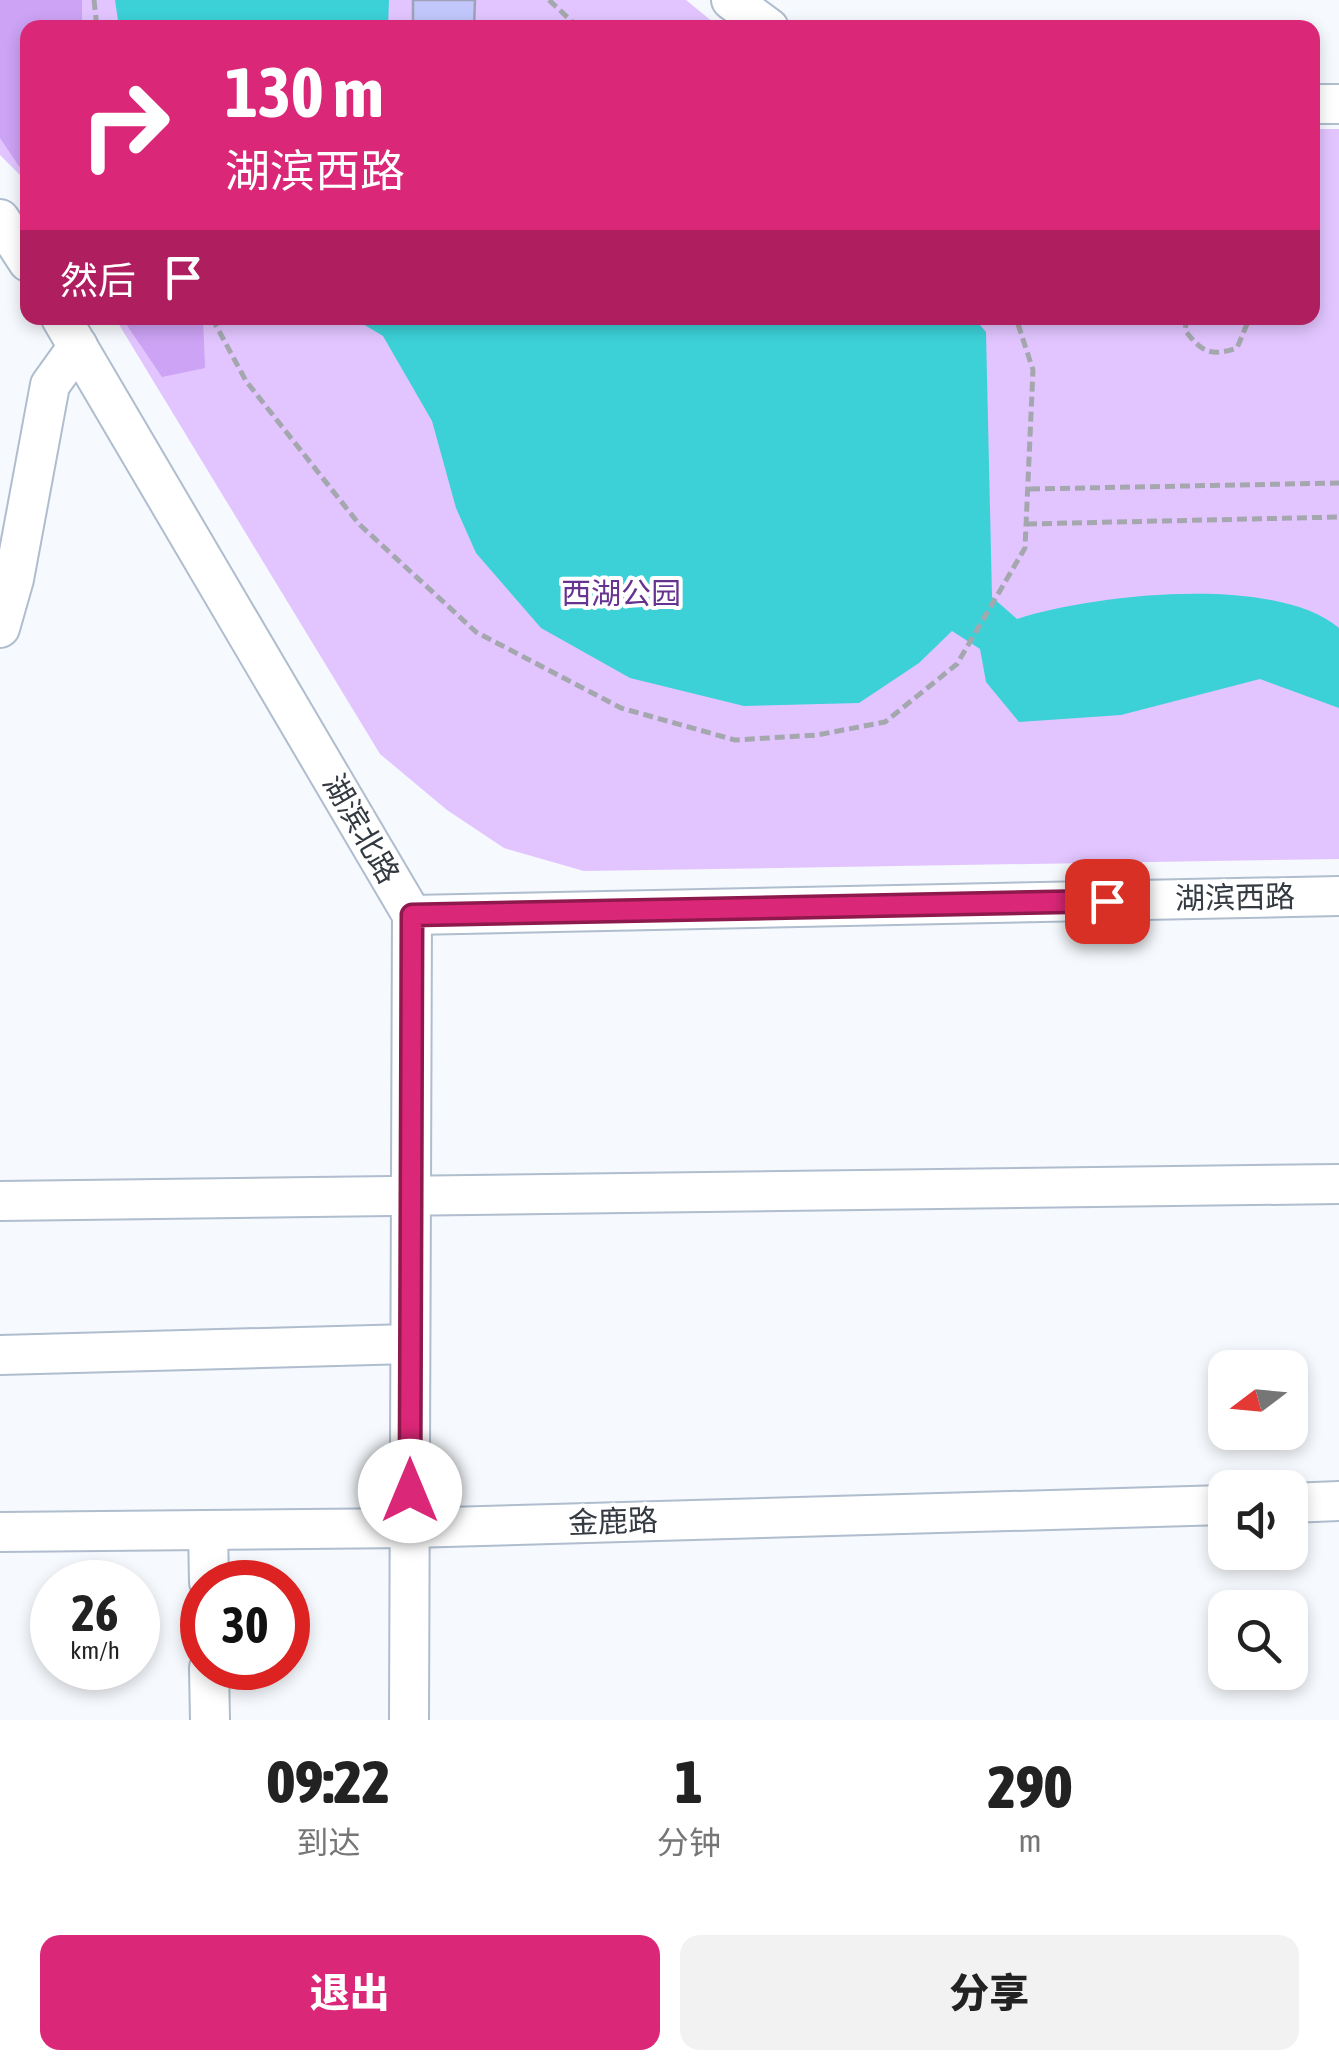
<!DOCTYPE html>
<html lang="zh">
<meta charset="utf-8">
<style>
:root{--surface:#fff;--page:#f2f2f2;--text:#222;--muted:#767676;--accent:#db2777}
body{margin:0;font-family:"Asap Condensed","Noto Sans SC",sans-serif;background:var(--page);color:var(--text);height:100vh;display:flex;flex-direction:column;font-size:38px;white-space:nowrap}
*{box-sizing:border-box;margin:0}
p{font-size:32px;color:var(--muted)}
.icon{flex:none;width:55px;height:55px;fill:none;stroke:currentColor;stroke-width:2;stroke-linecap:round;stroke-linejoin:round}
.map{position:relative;height:1720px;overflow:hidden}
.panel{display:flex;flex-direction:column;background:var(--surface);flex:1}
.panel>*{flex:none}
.banner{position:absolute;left:20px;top:20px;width:1300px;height:305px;border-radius:20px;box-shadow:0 5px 15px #0003;background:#db2777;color:#fff;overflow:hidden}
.needle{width:65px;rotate:254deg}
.controls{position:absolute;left:1208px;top:1350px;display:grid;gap:20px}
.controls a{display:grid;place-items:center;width:100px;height:100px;border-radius:20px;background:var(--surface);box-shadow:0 5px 15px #0003;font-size:50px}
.speed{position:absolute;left:30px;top:1560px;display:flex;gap:20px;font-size:50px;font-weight:700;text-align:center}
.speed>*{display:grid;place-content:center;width:130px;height:130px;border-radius:50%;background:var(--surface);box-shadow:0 5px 15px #0003;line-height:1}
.speed small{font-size:25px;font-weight:400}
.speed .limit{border:15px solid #d22;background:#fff;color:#111}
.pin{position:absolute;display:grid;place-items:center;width:85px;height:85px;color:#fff;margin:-42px;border-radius:20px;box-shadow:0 5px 15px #0006}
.me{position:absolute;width:110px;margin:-55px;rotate:0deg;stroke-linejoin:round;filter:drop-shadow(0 0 8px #0008)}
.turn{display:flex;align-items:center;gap:35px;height:210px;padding:0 40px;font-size:45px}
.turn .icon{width:130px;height:130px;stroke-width:2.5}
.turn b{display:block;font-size:70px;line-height:85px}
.then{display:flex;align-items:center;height:95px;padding:0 40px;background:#0003;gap:20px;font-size:38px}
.eta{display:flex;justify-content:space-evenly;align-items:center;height:170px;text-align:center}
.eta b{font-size:60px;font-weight:800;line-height:70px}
.button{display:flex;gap:20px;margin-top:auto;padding:20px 40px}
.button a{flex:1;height:115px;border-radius:20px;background:var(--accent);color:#fff;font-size:40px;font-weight:800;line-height:115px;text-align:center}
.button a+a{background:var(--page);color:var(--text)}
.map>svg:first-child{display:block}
.green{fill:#e2c5ff}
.forest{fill:#cda3f5}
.water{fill:#3cd1d7}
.building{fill:#c1c7fa;stroke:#9fa2b6;stroke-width:2.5}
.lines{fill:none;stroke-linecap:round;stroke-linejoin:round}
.minor-casing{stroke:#afbdce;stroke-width:42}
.path{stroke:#a4a8ae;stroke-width:5;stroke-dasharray:10 5;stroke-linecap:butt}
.minor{stroke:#fff;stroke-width:38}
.route-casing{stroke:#8e194d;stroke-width:25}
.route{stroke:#db2777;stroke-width:18}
.labels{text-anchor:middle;stroke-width:8;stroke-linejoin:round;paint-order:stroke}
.park-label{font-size:30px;fill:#673390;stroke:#fff}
.street-label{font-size:30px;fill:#343a41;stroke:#fff}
</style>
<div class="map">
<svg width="1339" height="1720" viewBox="0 0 1339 1720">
<rect width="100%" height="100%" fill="#f6f9fd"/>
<g class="green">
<path d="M 0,0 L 686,0 L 719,27 L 28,28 L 27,182 L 0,155 Z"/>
<path d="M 1313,129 L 1339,129 L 1339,859 L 584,871 L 504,848 L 447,810 L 380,754 L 115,318 L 1312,318 Z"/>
</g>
<g class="forest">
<path d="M 0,0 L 82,0 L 82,27 L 28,28 L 27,178 L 0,138 Z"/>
<path d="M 122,318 L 203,318 L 205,368 L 162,377 Z"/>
</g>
<g class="water">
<path d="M 115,0 L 389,0 L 388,27 L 119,27 Z"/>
<path d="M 353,318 L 974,318 L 986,332 L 992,597 L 1017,619 C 1093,594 1275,574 1339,628 L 1339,708 L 1260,679 L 1121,715 L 1019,722 L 986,682 L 980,649 L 952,631 L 919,663 L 859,703 L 744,706 L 630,678 L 541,628 L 476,553 L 456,508 L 432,421 L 383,336 Z"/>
</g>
<path class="building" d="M 413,0 L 475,0 L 474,28 L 413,28 Z"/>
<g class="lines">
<g class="minor-casing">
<g id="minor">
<path d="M 731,0 L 769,28"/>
<path d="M 1312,104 L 1339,104"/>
<path d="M 0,219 L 28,262"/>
<path d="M 61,318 L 412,915 L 409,1720"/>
<path d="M 0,628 L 14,579 L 50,385 L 78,346"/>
<path d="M 412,915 L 1339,896"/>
<path d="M 0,1201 L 1339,1184"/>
<path d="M 0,1355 L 410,1344"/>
<path d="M 1290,1503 L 1339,1501"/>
<path d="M 208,1530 L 209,1582"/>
<path d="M 0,1532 L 410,1528 L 1225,1505"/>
<path d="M 209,1668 L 210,1720"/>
</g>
</g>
<g class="path">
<path d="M 94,0 L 97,28"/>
<path d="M 549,0 L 579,28"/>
<path d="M 212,318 L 246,381 L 359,524 L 476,632 L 621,708 L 735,740 L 817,735 L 885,722 L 957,664 L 1025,548 L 1033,370 L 1016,318"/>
<path d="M 1187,318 L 1185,330 C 1201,352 1211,357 1237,348 L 1247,324 L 1261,318"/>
<path d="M 1030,489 L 1339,483"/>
<path d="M 1027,524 L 1339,517"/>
</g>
<use href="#minor" class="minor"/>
</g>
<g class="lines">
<g class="route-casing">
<path id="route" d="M 410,1491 L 412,915 L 1107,901"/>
</g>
<use href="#route" class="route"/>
</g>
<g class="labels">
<g class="park-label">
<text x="621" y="604">西湖公园</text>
</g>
<g class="street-label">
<text transform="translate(361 829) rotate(60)" y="10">湖滨北路</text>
<text transform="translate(1235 898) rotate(-1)" y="10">湖滨西路</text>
<text transform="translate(613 1522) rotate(-2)" y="10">金鹿路</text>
</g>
</g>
</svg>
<div class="controls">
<a><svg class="needle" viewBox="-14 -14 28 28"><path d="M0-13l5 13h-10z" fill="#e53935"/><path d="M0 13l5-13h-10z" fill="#767676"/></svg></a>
<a><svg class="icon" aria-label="sound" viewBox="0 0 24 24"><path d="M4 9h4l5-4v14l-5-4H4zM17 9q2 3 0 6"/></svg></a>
<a><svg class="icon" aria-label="search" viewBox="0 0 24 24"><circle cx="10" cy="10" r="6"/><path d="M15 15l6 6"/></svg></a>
</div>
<div class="speed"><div>26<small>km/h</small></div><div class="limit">30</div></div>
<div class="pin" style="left:1107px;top:901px;background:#d93025"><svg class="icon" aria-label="arrive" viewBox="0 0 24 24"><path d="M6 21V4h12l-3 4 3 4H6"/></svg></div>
<svg class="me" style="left:410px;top:1491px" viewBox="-20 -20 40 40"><circle r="19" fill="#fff"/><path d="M0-13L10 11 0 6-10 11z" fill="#db2777"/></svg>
<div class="banner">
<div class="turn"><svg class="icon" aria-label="right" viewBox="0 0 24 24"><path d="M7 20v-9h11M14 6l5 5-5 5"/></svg><div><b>130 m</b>湖滨西路</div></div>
<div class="then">然后<svg class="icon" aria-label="arrive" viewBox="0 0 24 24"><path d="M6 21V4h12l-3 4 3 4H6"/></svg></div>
</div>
</div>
<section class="panel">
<div class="eta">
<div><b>09:22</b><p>到达</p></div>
<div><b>1</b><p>分钟</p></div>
<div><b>290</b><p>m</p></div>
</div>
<div class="button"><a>退出</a><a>分享</a></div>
</section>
